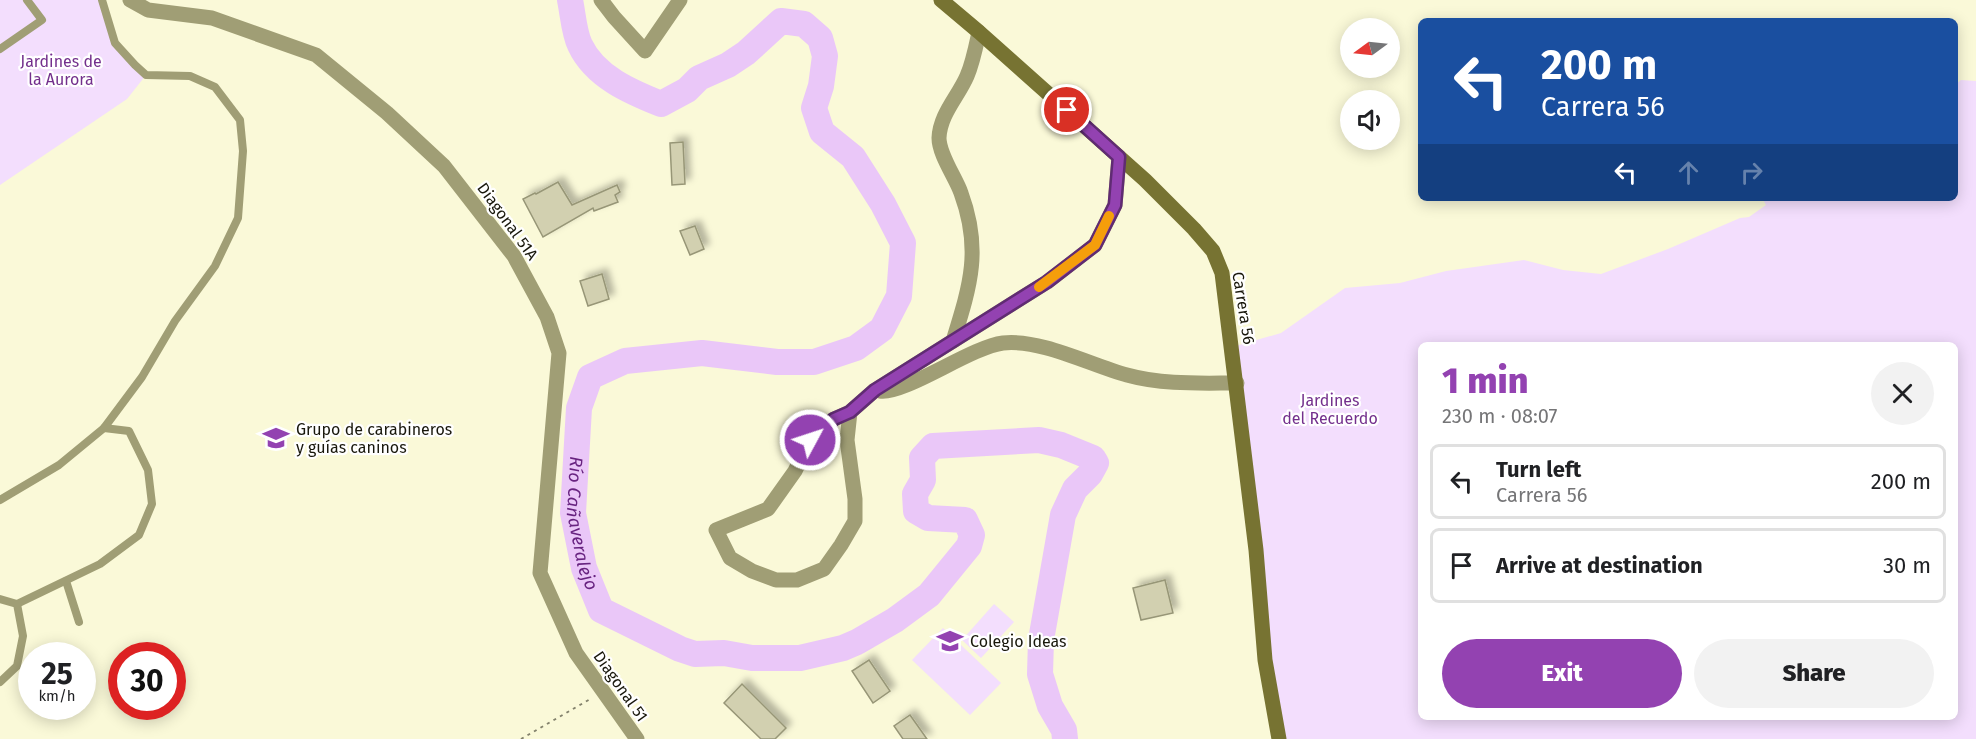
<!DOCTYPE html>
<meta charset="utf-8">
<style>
:root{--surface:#fff;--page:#f2f2f2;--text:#202124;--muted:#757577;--line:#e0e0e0;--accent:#9342b1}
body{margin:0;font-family:"Fira Sans",sans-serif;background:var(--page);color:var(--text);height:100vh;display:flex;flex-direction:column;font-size:22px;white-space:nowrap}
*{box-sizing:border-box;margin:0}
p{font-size:20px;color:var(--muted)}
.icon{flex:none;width:33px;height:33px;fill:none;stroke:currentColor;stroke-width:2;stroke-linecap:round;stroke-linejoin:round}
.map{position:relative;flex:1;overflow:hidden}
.details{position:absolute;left:1418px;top:342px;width:540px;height:378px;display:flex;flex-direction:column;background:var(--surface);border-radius:9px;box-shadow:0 3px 15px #0003}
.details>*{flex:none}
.hud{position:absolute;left:1418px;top:18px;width:540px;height:183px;border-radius:9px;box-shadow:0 3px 15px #0003;background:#1a4fa0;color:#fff;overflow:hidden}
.needle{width:39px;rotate:255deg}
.tools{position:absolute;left:1340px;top:18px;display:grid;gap:12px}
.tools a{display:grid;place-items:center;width:60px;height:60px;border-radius:50%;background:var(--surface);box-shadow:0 3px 15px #0003;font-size:30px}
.speed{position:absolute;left:18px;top:642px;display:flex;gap:12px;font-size:30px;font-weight:700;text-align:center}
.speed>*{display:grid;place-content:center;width:78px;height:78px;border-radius:50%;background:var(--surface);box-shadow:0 3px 15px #0003;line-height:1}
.speed small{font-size:15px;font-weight:400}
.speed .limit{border:9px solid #d22;background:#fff;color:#111}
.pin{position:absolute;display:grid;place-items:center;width:51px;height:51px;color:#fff;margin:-26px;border:3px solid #fff;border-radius:50%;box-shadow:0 2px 6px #0007}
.me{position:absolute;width:66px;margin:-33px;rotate:50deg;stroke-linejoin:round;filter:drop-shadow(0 0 4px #0008)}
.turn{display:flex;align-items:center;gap:21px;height:126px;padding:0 24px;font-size:27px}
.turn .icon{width:78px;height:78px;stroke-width:2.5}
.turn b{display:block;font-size:42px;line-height:51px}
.lanes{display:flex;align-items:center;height:57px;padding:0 24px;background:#0003;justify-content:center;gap:30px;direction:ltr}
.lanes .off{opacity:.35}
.round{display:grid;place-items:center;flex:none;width:63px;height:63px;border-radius:32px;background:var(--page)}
.head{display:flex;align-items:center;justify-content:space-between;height:102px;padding:0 24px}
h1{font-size:36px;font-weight:800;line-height:45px;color:var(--accent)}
.action{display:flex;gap:12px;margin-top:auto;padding:12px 24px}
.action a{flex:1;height:69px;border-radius:36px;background:var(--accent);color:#fff;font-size:24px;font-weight:800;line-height:69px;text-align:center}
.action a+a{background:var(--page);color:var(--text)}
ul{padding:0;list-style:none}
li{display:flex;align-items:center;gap:18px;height:75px;margin:0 12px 9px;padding:0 12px;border:3px solid var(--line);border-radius:9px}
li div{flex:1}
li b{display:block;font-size:22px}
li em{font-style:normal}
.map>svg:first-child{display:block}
.green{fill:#f3defd;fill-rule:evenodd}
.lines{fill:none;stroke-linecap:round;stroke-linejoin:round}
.river{stroke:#eac7f8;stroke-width:26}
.building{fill:#d2d0b0;stroke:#979677;stroke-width:1.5;filter:url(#shadow)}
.path{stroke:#83826c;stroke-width:2;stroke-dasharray:3 4.5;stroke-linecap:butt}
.lane{stroke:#a09e75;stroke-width:8}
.street{stroke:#a09e75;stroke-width:15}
.secondary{stroke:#777332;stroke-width:15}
.route-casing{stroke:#602b73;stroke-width:15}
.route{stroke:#9342b1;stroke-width:10}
.slow{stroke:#f59e0b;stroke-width:10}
.labels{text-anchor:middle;stroke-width:4.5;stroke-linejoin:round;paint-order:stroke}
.park-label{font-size:16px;fill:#732f8c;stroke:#fff}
.street-label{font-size:16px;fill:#18170b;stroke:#fff}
.poi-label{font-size:16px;fill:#18170b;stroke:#fff;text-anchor:start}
.water-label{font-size:18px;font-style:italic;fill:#682380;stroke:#fff}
</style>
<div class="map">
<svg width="1976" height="739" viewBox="0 0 1976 739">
<defs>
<filter id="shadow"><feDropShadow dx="5.5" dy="-5.5" stdDeviation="3" flood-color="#0004"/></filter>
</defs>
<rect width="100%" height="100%" fill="#faf9d8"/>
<g class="green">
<path d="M 0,0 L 102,0 L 115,43 L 146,75 L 127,99 L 0,185 Z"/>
<path d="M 1961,80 L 1976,81 L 1976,739 L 1279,739 L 1232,347 L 1281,333 L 1345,288 L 1400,283 L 1446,271 L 1524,260 L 1563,270 L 1601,274 L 1668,249 L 1740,218 L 1749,217 L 1766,205 L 1762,198 L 1954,198 L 1955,85 ZM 1420,345 L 1954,345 L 1954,717 L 1420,717 Z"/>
<path d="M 994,604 L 1014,622 L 981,658 L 962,640 Z"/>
<path d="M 943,628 L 1001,683 L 970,715 L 912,660 Z"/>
</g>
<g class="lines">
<path class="river" id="s1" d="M 570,0 C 573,14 574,33 580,45 C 595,77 631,92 661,104 L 687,90 L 699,78 L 728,65 L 746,53 L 781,21 L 804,24 L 820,38 L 825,56 L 821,86 L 814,108 L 822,132 L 853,157 L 883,204 L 903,243 L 899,296 L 882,329 L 856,348 L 814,362 L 777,362 L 702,353 L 625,361 L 590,377 L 579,408 L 573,513 L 584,568 L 601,610 L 680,649 L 695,654 L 724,653 L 752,658 L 800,658 L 843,648 L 857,642 L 895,620 L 929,595 L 969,546 L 972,535 L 965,520 L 928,518 L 916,511 L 915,494 L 923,480 L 922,458 L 933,446 L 1039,440 L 1061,445 L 1093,458 L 1096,463 L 1090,474 L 1075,489 L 1063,515 L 1041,640 L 1040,674 L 1050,706 L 1064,730 L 1065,739"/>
</g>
<g class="building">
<path d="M 683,142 L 685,184 L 672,185 L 670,143 Z"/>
<path d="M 558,182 L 572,205 L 617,185 L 620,192 L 615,195 L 618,202 L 594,211 L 593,208 L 543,237 L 523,199 L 535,193 L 536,194 Z"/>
<path d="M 695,226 L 704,249 L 690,255 L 680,231 Z"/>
<path d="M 602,274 L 609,299 L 588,306 L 580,281 Z"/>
<path d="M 1165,580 L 1173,613 L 1141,620 L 1133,588 Z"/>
<path d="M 869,660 L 890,691 L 873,703 L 852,671 Z"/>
<path d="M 742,684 L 786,728 L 775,739 L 761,739 L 724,703 Z"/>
<path d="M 910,715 L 927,739 L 903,739 L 894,726 Z"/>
</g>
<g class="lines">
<path class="path" d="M 521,739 L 592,698"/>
<g class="lane">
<path d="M 0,49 L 42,20 L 27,0"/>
<path d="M 0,500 L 59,465 L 104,428 L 142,377 L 175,321 L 215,266 L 238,218 L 243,151 L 240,120 L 215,87 L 190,76 L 146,75 L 135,65 L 115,43 L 102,0"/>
<path d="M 66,581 L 79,622"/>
<path d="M 0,599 L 17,604 L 23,636 L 17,666 L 0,682"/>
<path d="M 17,604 L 100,564 L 139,535 L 152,504 L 148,470 L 129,431 L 104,428"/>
</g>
<g class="street">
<path d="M 130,0 L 148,10 L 212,18 L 316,55 L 387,113 L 444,166 L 514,256 L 547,317 L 559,353 L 540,573 L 576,653 L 637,739"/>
<path d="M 601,0 L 614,17 L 645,51 L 680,0"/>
<path d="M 953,341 C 970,286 982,250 961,193 C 956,178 939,155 939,138 C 940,114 958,97 967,76 C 973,62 976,46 979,32"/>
<path d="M 880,391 C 904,395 971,347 1003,343 C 1042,339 1090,365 1127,375 C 1163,385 1200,383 1237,383"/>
<path d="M 850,412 L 847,440 L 855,499 L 855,521 L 841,545 L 824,569 L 797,580 L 776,580 L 752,571 L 730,558 L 716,530 L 768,509 L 795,471 L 810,440 L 834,419 L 850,412 L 875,390 L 1047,282 L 1095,245 L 1115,205 L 1119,157"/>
</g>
<path class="secondary" d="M 941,0 L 979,32 L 1145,180 L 1194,229 L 1213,251 L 1222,273 L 1256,550 L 1265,660 L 1279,739"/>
</g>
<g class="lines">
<g class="route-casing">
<path id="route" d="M 810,440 L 834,419 L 850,412 L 875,390 L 1047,282 L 1095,245 L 1115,205 L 1119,157 L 1067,110"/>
</g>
<use href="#route" class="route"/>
<path class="slow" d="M 1039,287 L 1095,245 L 1109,216"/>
</g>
<defs>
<g id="school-bare" transform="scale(2.07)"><path d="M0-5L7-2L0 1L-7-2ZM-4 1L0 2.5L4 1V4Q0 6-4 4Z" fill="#9342b1" stroke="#fff" stroke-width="2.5" paint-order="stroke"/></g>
</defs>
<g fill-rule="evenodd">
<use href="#school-bare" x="276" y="438"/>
<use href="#school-bare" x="950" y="641"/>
</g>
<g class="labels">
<g class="park-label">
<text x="61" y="67">Jardines de<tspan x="61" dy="18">la Aurora</tspan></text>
<text x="1330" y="406">Jardines<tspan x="1330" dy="18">del Recuerdo</tspan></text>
</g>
<g class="street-label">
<text transform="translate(508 221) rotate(54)" y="6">Diagonal 51A</text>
<text transform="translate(1244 308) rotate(81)" y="6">Carrera 56</text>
<text transform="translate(621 686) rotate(55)" y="6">Diagonal 51</text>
</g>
<g class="poi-label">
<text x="296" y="435">Grupo de carabineros<tspan x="296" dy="18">y guías caninos</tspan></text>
<text x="970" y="647">Colegio Ideas</text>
</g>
<g class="water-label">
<text dy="6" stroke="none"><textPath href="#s1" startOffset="1122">Río Cañaveralejo</textPath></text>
</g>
</g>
</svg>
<div class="tools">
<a><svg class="needle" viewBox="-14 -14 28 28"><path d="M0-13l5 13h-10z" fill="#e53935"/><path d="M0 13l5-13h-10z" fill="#757577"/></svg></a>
<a><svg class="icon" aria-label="sound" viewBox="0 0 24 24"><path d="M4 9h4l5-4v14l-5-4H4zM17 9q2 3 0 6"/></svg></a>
</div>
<div class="speed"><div>25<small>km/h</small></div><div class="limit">30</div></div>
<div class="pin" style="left:1067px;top:110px;background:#d93025"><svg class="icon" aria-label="arrive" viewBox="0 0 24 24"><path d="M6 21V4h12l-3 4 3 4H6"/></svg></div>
<svg class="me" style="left:810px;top:440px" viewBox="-20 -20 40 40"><circle r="17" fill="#9342b1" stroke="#fff" stroke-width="3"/><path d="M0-11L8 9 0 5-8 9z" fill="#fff"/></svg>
<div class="hud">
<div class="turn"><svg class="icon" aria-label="left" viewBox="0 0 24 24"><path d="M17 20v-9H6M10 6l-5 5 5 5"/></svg><div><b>200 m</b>Carrera 56</div></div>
<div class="lanes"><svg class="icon" aria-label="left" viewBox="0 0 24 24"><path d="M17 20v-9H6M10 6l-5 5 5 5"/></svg><svg class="icon off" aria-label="ahead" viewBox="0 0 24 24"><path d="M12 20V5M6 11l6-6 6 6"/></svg><svg class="icon off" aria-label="right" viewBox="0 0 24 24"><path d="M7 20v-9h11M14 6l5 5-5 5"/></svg></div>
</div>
<section class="details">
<div class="head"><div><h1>1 min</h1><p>230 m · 08:07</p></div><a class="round"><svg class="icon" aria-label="close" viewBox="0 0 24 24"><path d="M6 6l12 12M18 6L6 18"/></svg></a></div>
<ul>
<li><svg class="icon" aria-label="left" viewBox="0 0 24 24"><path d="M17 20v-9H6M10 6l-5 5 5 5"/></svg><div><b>Turn left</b><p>Carrera 56</p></div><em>200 m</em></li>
<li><svg class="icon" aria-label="arrive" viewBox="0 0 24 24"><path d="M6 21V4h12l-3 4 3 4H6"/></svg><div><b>Arrive at destination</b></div><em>30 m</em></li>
</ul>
<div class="action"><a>Exit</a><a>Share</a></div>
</section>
</div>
